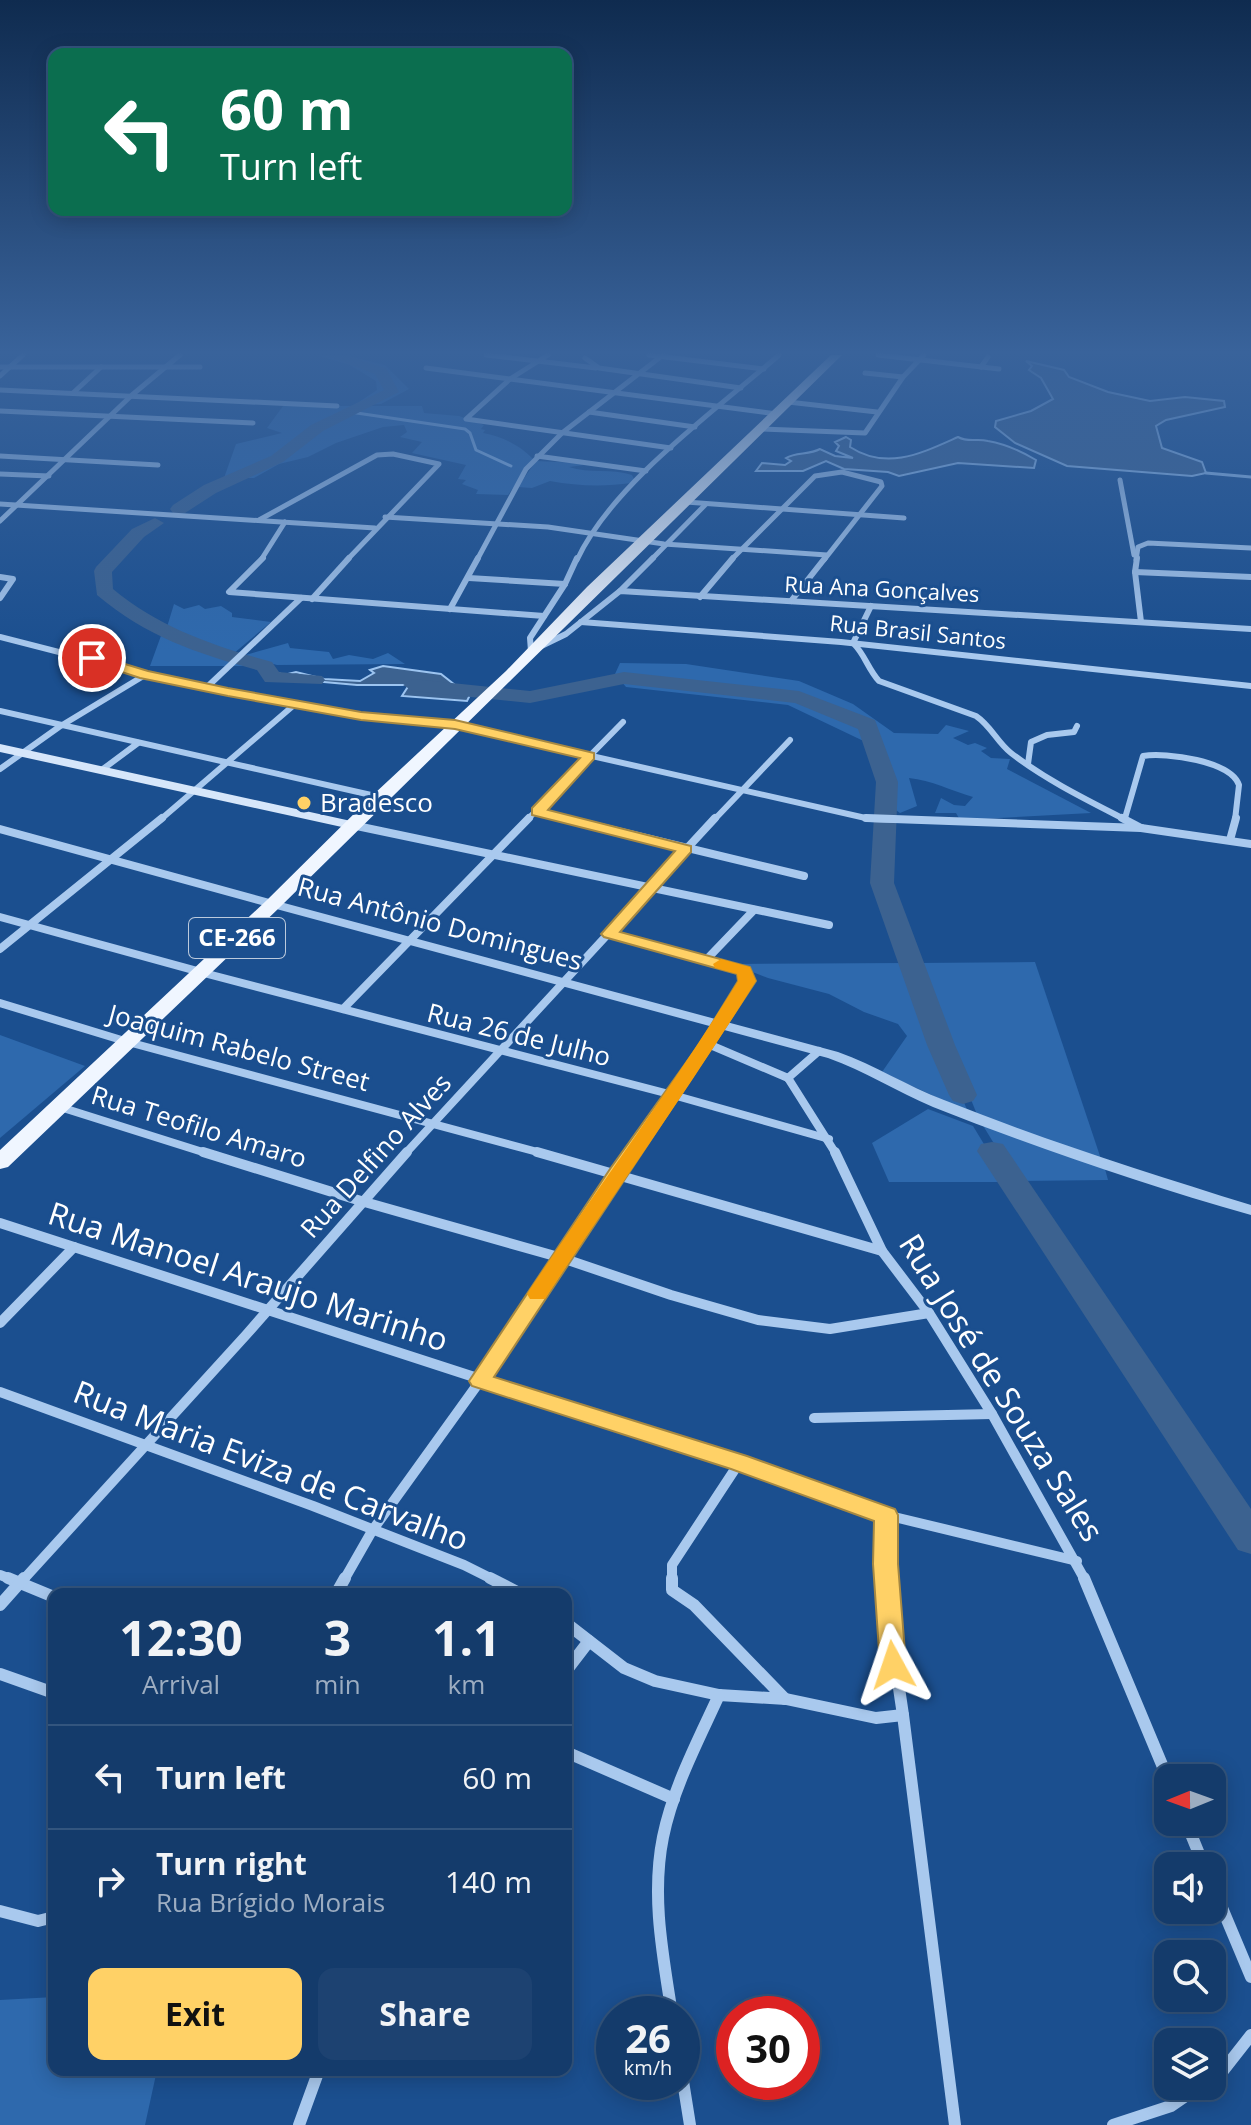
<!DOCTYPE html>
<meta charset="utf-8">
<style>
:root{--surface:#143b6b;--page:#1d4271;--text:#f1f3f6;--muted:#9dadc1;--line:#33557e;--accent:#ffd166}
body{margin:0;font-family:"Open Sans",sans-serif;background:var(--page);color:var(--text);height:100vh;display:flex;flex-direction:column;font-size:30px;white-space:nowrap}
*{box-sizing:border-box;margin:0}
p{font-size:26px;color:var(--muted)}
.icon{flex:none;width:44px;height:44px;fill:none;stroke:currentColor;stroke-width:2;stroke-linecap:round;stroke-linejoin:round}
.map{position:relative;flex:1;overflow:hidden}
.panel{position:absolute;left:48px;top:1588px;width:524px;height:488px;display:flex;flex-direction:column;background:var(--surface);border-radius:16px;box-shadow:0 4px 20px #0003,0 0 0 2px var(--line)}
.panel>*{flex:none}
.guide{position:absolute;left:48px;top:48px;width:524px;height:168px;border-radius:16px;box-shadow:0 4px 20px #0003,0 0 0 2px var(--line);background:#0b6e4f;color:#fff;overflow:hidden}
.needle{width:52px;rotate:269deg}
.buttons{position:absolute;left:1154px;top:1764px;display:grid;gap:16px}
.buttons a{display:grid;place-items:center;width:72px;height:72px;border-radius:16px;background:var(--surface);box-shadow:0 4px 20px #0003,0 0 0 2px var(--line);font-size:40px}
.speed{position:absolute;left:596px;top:1996px;display:flex;gap:16px;font-size:40px;font-weight:700;text-align:center}
.speed>*{display:grid;place-content:center;width:104px;height:104px;border-radius:50%;background:var(--surface);box-shadow:0 4px 20px #0003,0 0 0 2px var(--line);line-height:1}
.speed small{font-size:20px;font-weight:400}
.speed .limit{border:12px solid #d22;background:#fff;color:#111}
.pin{position:absolute;display:grid;place-items:center;width:68px;height:68px;color:#fff;margin:-34px;border:4px solid #fff;border-radius:50%;box-shadow:0 2px 8px #0007}
.me{position:absolute;width:88px;margin:-44px;rotate:355deg;stroke-linejoin:round;filter:drop-shadow(0 0 6px #0008)}
.turn{display:flex;align-items:center;gap:28px;height:168px;padding:0 40px;font-size:36px}
.turn .icon{width:104px;height:104px;stroke-width:2.5}
.turn b{display:block;font-size:56px;line-height:68px}
.eta{display:flex;justify-content:space-evenly;align-items:center;height:136px;text-align:center}
.eta b{font-size:48px;font-weight:700;line-height:56px}
.button{display:flex;gap:16px;margin-top:auto;padding:16px 40px}
.button a{flex:1;height:92px;border-radius:16px;background:var(--accent);color:#111;font-size:32px;font-weight:700;line-height:92px;text-align:center}
.button a+a{background:var(--page);color:var(--text)}
ul{padding:0;list-style:none}
li{display:flex;align-items:center;gap:24px;height:104px;padding:0 40px;border-top:2px solid var(--line)}
li div{flex:1}
li b{display:block;font-size:30px}
li em{font-style:normal}
.map>svg:first-child{display:block}
.green{fill:#2e69ad}
.water{fill:#3c6290;stroke:#9cc4f0;stroke-width:2}
.lines{fill:none;stroke-linecap:round;stroke-linejoin:round}
.stream{stroke:#9cc4f0;stroke-width:3}
.river{fill:#3c6290;fill-rule:evenodd}
.minor-far4{stroke:#a9c9ee;stroke-width:5}
.minor-far3{stroke:#a9c9ee;stroke-width:6}
.minor-far2{stroke:#a9c9ee;stroke-width:8}
.minor-far1{stroke:#a9c9ee;stroke-width:10}
.minor{stroke:#a9c9ee;stroke-width:12}
.tertiary{fill:#a9c9ee;fill-rule:evenodd}
.secondary{fill:#d6e6fa;fill-rule:evenodd}
.primary{fill:#f0f6ff;fill-rule:evenodd}
.route{fill:#ffd166;stroke:#a68842;stroke-width:2}
.slow{fill:#f59e0b}
.poi-dot{fill:#ffd166;stroke:#1b4f8f;stroke-width:3}
.labels{text-anchor:middle;stroke-width:6;stroke-linejoin:round;paint-order:stroke}
.far-street-label{font-size:22px;fill:#fff;stroke:#1b4f8f}
.shield{fill:#1b4f8f;stroke:#bbcadd;stroke-width:2}
.shield-label{font-size:24px;font-weight:bold;fill:#fff}
.poi-label{font-size:26px;fill:#fff;stroke:#1b4f8f;text-anchor:start}
.street-label{font-size:26px;fill:#fff;stroke:#1b4f8f}
.near-street-label{font-size:32px;fill:#fff;stroke:#1b4f8f}
</style>
<div class="map">
<svg width="1251" height="2125" viewBox="0 0 1251 2125">
<rect width="100%" height="100%" fill="#1b4f8f"/>
<g class="green">
<path d="M 316,355 L 344,355 L 385,365 L 409,389 L 381,404 L 358,405 L 356,404 L 377,390 L 376,381 L 350,365 Z"/>
<path d="M 283,406 L 422,406 L 424,413 L 459,416 L 484,425 L 481,429 L 485,430 L 483,433 C 503,436 522,447 533,459 L 508,495 L 476,494 L 478,490 L 462,484 L 466,480 L 458,479 L 466,465 L 412,453 L 422,442 L 400,437 L 407,432 L 404,425 L 383,427 L 336,443 L 308,457 L 279,464 L 254,478 L 224,478 L 236,444 L 282,433 L 267,428 Z"/>
<path d="M 536,461 L 580,463 L 584,465 L 569,467 C 589,474 612,468 632,475 L 634,479 L 631,483 C 604,487 577,486 550,481 L 532,488 L 518,487 Z"/>
<path d="M 174,604 L 184,609 L 199,605 L 205,609 L 221,606 L 232,613 L 232,617 L 271,622 L 233,654 L 208,647 L 167,627 Z"/>
<path d="M 162,633 L 197,650 L 254,666 L 150,666 Z"/>
<path d="M 288,643 L 290,648 L 329,652 L 333,659 L 349,655 L 373,659 L 388,653 L 405,664 L 277,665 L 242,656 Z"/>
<path d="M 620,663 L 686,664 L 799,681 L 853,704 L 894,733 L 938,734 L 946,725 L 969,731 L 953,738 L 968,745 L 975,743 L 987,748 L 981,751 L 991,758 L 1010,759 L 1007,769 L 1091,813 L 960,820 L 956,813 L 935,813 L 941,798 L 954,805 L 965,806 L 973,797 C 952,791 931,780 909,778 L 917,806 L 900,813 L 879,798 L 874,746 L 788,705 L 626,687 L 615,674 Z"/>
<path d="M 1035,962 L 1102,1162 L 978,1117 L 916,963 Z"/>
<path d="M 906,963 L 968,1112 L 882,1072 L 907,1036 L 898,1024 L 864,1012 L 829,994 L 768,978 L 732,964 Z"/>
<path d="M 0,1035 L 85,1066 L 0,1138 Z"/>
<path d="M 928,1109 L 973,1126 L 1007,1182 L 889,1182 L 872,1143 Z"/>
<path d="M 982,1124 L 1105,1169 L 1108,1180 L 1017,1181 Z"/>
<path d="M 54,1997 L 54,2070 L 157,2070 L 145,2125 L 0,2125 L 0,2000 Z"/>
</g>
<g class="water">
<path d="M 1026,361 L 1064,370 L 1069,377 L 1108,392 L 1150,401 L 1185,397 L 1224,401 L 1225,407 L 1166,420 L 1156,426 L 1162,448 L 1202,462 L 1206,473 L 1192,476 L 1067,466 L 1015,443 L 995,427 L 996,421 L 1031,411 L 1053,399 L 1041,378 L 1029,370 L 1032,366 Z"/>
<path d="M 846,437 L 851,440 L 850,447 C 887,471 922,453 958,437 C 969,443 976,438 988,441 C 1005,444 1021,451 1036,460 L 1034,468 L 958,463 L 899,476 L 888,472 L 844,469 L 826,461 L 803,471 L 756,471 L 762,463 L 785,465 L 791,461 L 786,458 C 796,452 809,455 820,449 L 835,456 L 853,458 L 836,451 L 839,446 L 835,442 Z"/>
<path d="M 383,666 L 441,674 L 455,685 L 445,693 L 471,693 L 467,701 L 402,696 L 409,685 L 357,685 L 269,677 L 261,667 L 284,675 L 296,672 L 324,679 L 360,681 L 374,673 L 370,670 Z"/>
</g>
<g class="lines">
<g class="stream">
<path d="M 350,412 L 465,429 L 470,433 L 476,450 L 511,466"/>
<path d="M 1206,473 L 1251,477"/>
</g>
<g class="river">
<path d="M 324,355 L 345,355 L 386,368 L 399,392 L 323,431 L 283,462 L 216,493 L 185,513 L 173,513 L 170,509 L 173,505 L 204,485 L 271,456 L 311,425 L 384,390 L 375,374 Z"/>
<path d="M 155,518 L 164,523 L 144,537 L 112,572 L 113,589 C 160,628 214,646 272,662 L 279,672 L 322,676 L 325,680 L 322,684 L 265,682 L 257,670 C 196,653 147,637 97,595 L 94,571 L 96,567 L 132,529 Z"/>
<path d="M 624,672 L 799,691 L 875,720 L 898,782 L 894,883 L 955,1045 L 977,1095 L 973,1101 L 963,1104 L 953,1101 L 949,1095 L 927,1045 L 870,883 L 876,782 L 858,729 L 795,703 L 624,684 L 530,703 L 413,691 L 403,685 L 413,679 L 530,691 Z"/>
<path d="M 992,1142 L 1003,1144 L 1251,1509 L 1251,1554 L 1238,1550 L 977,1151 L 981,1144 Z"/>
</g>
<g class="minor-far4">
<path d="M 486,355 L 596,368"/>
<path d="M 548,355 L 510,379 L 466,419 L 671,448"/>
<path d="M 649,355 L 764,369"/>
<path d="M 878,355 L 999,369"/>
<path d="M 585,358 L 599,368 L 741,388"/>
<path d="M 0,367 L 200,367"/>
<path d="M 981,367 L 988,357"/>
<path d="M 426,368 L 777,414"/>
<path d="M 865,373 L 903,377"/>
<path d="M 0,376 L 23,355"/>
<path d="M 0,390 L 337,406"/>
<path d="M 73,393 L 101,367"/>
<path d="M 788,402 L 877,412"/>
<path d="M 0,411 L 253,423"/>
<path d="M 589,412 L 695,427"/>
<path d="M 762,429 L 865,433 L 903,377 L 924,355"/>
<path d="M 0,456 L 158,465"/>
<path d="M 537,456 L 646,471"/>
<path d="M 0,474 L 49,476"/>
<path d="M 1120,480 L 1134,555"/>
<path d="M 686,502 L 904,518"/>
<path d="M 0,504 L 375,528"/>
<path d="M 385,517 L 548,527 L 664,544 L 827,555"/>
<path d="M 259,520 L 377,455 L 393,454 L 439,464 L 347,560"/>
<path d="M 0,521 L 132,395 L 180,355"/>
<path d="M 261,560 L 285,522"/>
<path d="M 477,560 L 526,469 L 562,433 L 663,355"/>
<path d="M 577,560 C 612,484 715,411 779,355"/>
<path d="M 651,560 L 706,504"/>
<path d="M 731,560 L 815,476 L 842,472 L 881,482 L 882,486 L 824,560"/>
<path d="M 1136,560 L 1138,547 L 1148,543 L 1251,548"/>
</g>
<g class="minor-far3">
<path d="M 263,558 L 229,592 L 544,616"/>
<path d="M 577,558 L 565,584 L 530,638 L 531,651 L 566,634 L 620,591 L 1251,629"/>
<path d="M 1137,558 L 1135,572 L 1141,622"/>
<path d="M 1135,572 L 1251,577"/>
<path d="M 0,577 L 13,579 L 0,598"/>
<path d="M 469,578 L 565,584"/>
<path d="M 620,591 L 653,558"/>
<path d="M 700,597 L 733,558"/>
<path d="M 312,599 L 349,558"/>
<path d="M 791,601 L 825,558"/>
<path d="M 450,609 L 478,558"/>
<path d="M 581,622 L 841,642 L 1251,686"/>
<path d="M 0,637 L 168,680 L 361,716 L 455,725 L 870,819 L 905,820"/>
<path d="M 853,643 L 871,606"/>
<path d="M 854,644 C 865,655 868,669 879,681 L 976,716 C 991,726 997,742 1011,753 C 1046,780 1087,800 1126,820"/>
<path d="M 206,688 L 301,598"/>
<path d="M 0,711 L 380,797"/>
<path d="M 1028,764 L 1031,742 L 1047,735 L 1074,732 L 1077,726"/>
<path d="M 0,769 L 59,727 L 145,675"/>
<path d="M 103,769 L 138,743"/>
<path d="M 537,812 L 571,820"/>
<path d="M 1125,818 L 1143,756 C 1166,752 1231,761 1239,785 L 1235,820"/>
<path d="M 160,820 L 294,705"/>
<path d="M 527,820 L 623,722"/>
<path d="M 714,820 L 790,740"/>
</g>
<g class="minor-far2">
<path d="M 563,818 L 804,876"/>
<path d="M 866,818 L 1141,828"/>
<path d="M 1122,818 L 1141,828 L 1251,844"/>
<path d="M 352,825 L 829,925"/>
<path d="M 0,829 L 273,904"/>
<path d="M 1230,840 L 1236,818"/>
<path d="M 609,934 L 744,971 L 747,981 L 632,1154"/>
<path d="M 0,949 L 162,818"/>
<path d="M 706,960 L 754,910"/>
<path d="M 200,972 L 673,1095 L 829,1139"/>
<path d="M 0,1003 L 128,1042 L 545,1154"/>
<path d="M 343,1009 L 529,818"/>
<path d="M 708,1044 L 788,1078"/>
<path d="M 788,1078 L 836,1154"/>
<path d="M 788,1078 L 819,1051"/>
<path d="M 60,1107 L 209,1154"/>
<path d="M 405,1154 L 715,818"/>
</g>
<g class="minor-far1">
<path d="M 203,1152 L 361,1201 L 562,1258 L 671,1295 L 758,1320 L 830,1329 L 929,1313"/>
<path d="M 537,1152 L 882,1251"/>
<path d="M 835,1152 L 882,1251 L 929,1313 L 992,1414 L 1085,1580"/>
<path d="M 0,1223 L 739,1463 L 886,1515 L 1077,1561"/>
<path d="M 0,1323 L 74,1247"/>
<path d="M 0,1392 L 313,1506 L 464,1565 L 494,1580"/>
<path d="M 814,1418 L 992,1414"/>
<path d="M 886,1515 L 887,1580"/>
<path d="M 0,1575 L 13,1580"/>
<path d="M 23,1580 L 246,1335 L 407,1152"/>
<path d="M 344,1580 L 372,1531 L 480,1381 L 633,1152"/>
<path d="M 672,1580 L 672,1565 L 739,1463"/>
</g>
<g class="minor">
<path d="M 8,1578 L 54,1597"/>
<path d="M 490,1578 L 521,1594"/>
<path d="M 672,1578 L 672,1590 L 694,1605 L 785,1699"/>
<path d="M 1084,1578 L 1168,1779"/>
<path d="M 336,1594 L 345,1578"/>
<path d="M 0,1605 L 24,1578"/>
<path d="M 566,1623 L 624,1668 L 655,1681 L 719,1695 L 786,1699 L 876,1718 L 903,1715 L 892,1641 L 887,1578"/>
<path d="M 566,1671 L 589,1641"/>
<path d="M 0,1674 L 54,1693"/>
<path d="M 903,1715 L 955,2125"/>
<path d="M 566,1752 L 674,1799"/>
<path d="M 1186,1822 L 1204,1866"/>
<path d="M 1212,1884 L 1251,1977"/>
<path d="M 0,1911 L 38,1921 L 54,1917"/>
<path d="M 672,2014 C 663,1956 651,1896 663,1837 C 673,1788 698,1741 719,1695"/>
<path d="M 682,2075 L 690,2125"/>
<path d="M 1212,2078 L 1222,2072 L 1251,2035"/>
<path d="M 299,2125 L 319,2070"/>
<path d="M 1113,2125 L 1171,2106 L 1200,2086"/>
</g>
<g class="tertiary">
<path d="M 273,900 L 838,1052 C 875,1065 907,1086 944,1100 C 1044,1140 1148,1173 1251,1205 L 1251,1215 C 1144,1185 1037,1148 933,1107 C 897,1092 865,1071 828,1058 L 269,907 L 267,904 L 269,901 Z"/>
<path d="M 0,913 L 205,969 L 207,972 L 200,976 L 0,921 Z"/>
</g>
<path class="secondary" d="M 0,744 L 351,821 L 358,825 L 351,829 L 0,752 Z"/>
<path class="primary" d="M 831,355 L 842,355 L 279,908 L 8,1167 L 0,1169 L 0,1150 L 267,900 L 374,794 L 506,671 L 587,587 Z"/>
</g>
<linearGradient id="sky" x2="0" y2="1"><stop stop-color="#0f2b4f"/><stop offset="0.54" stop-color="#39639b"/><stop offset="1" stop-color="#39639b" stop-opacity="0"/></linearGradient>
<rect width="1251" height="652" fill="url(#sky)"/>
<path class="route" d="M 92,654 L 148,671 L 228,688 L 361,712 L 455,720 L 594,753 L 594,759 L 548,810 L 691,846 L 691,852 L 620,932 L 750,967 L 756,981 L 494,1377 L 747,1456 L 895,1509 L 898,1515 L 898,1564 L 906,1665 L 902,1673 L 893,1676 L 884,1673 L 880,1665 L 873,1564 L 874,1521 L 731,1469 L 472,1386 L 469,1381 L 610,1169 L 700,1043 L 738,981 L 737,974 L 604,937 L 601,934 L 675,851 L 532,815 L 532,808 L 580,758 L 455,729 L 361,720 L 228,696 L 140,678 L 88,661 L 88,656 Z"/>
<path class="slow" d="M 721,959 L 750,967 L 756,981 C 689,1089 614,1193 545,1299 L 530,1299 L 527,1294 L 530,1289 C 599,1186 673,1086 738,981 L 737,974 L 715,968 L 713,964 Z"/>
<circle class="poi-dot" cx="304" cy="803" r="8"/>
<g class="labels">
<g class="far-street-label">
<text transform="translate(882 589) rotate(3)" y="8">Rua Ana Gonçalves</text>
<text transform="translate(918 632) rotate(6)" y="8">Rua Brasil Santos</text>
</g>
<rect class="shield" x="189" y="918" width="96" height="40" rx="6"/>
<g class="shield-label">
<text x="237" y="946">CE-266</text>
</g>
<g class="poi-label">
<text x="320" y="812">Bradesco</text>
</g>
<g class="street-label">
<text transform="translate(440 924) rotate(15)" y="9">Rua Antônio Domingues</text>
<text transform="translate(519 1035) rotate(14)" y="9">Rua 26 de Julho</text>
<text transform="translate(239 1048) rotate(15)" y="9">Joaquim Rabelo Street</text>
<text transform="translate(199 1127) rotate(17)" y="9">Rua Teofilo Amaro</text>
<text transform="translate(376 1156) rotate(-48)" y="9">Rua Delfino Alves</text>
</g>
<g class="near-street-label">
<text transform="translate(248 1277) rotate(18)" y="11">Rua Manoel Araujo Marinho</text>
<text transform="translate(1001 1388) rotate(58)" y="11">Rua José de Souza Sales</text>
<text transform="translate(271 1466) rotate(21)" y="11">Rua Maria Eviza de Carvalho</text>
</g>
</g>
</svg>
<div class="buttons">
<a><svg class="needle" viewBox="-14 -14 28 28"><path d="M0-13l5 13h-10z" fill="#e53935"/><path d="M0 13l5-13h-10z" fill="#9dadc1"/></svg></a>
<a><svg class="icon" aria-label="sound" viewBox="0 0 24 24"><path d="M4 9h4l5-4v14l-5-4H4zM17 9q2 3 0 6"/></svg></a>
<a><svg class="icon" aria-label="search" viewBox="0 0 24 24"><circle cx="10" cy="10" r="6"/><path d="M15 15l6 6"/></svg></a>
<a><svg class="icon" aria-label="layers" viewBox="0 0 24 24"><path d="M12 4l9 5-9 5-9-5zM3 14l9 5 9-5"/></svg></a>
</div>
<div class="speed"><div>26<small>km/h</small></div><div class="limit">30</div></div>
<div class="pin" style="left:92px;top:658px;background:#d93025"><svg class="icon" aria-label="arrive" viewBox="0 0 24 24"><path d="M6 21V4h12l-3 4 3 4H6"/></svg></div>
<svg class="me" style="left:893px;top:1665px" viewBox="-20 -20 40 40"><path d="M0-17L14 15 0 8-14 15z" fill="#ffd166" stroke="#fff" stroke-width="4"/></svg>
<div class="guide">
<div class="turn"><svg class="icon" aria-label="left" viewBox="0 0 24 24"><path d="M17 20v-9H6M10 6l-5 5 5 5"/></svg><div><b>60 m</b>Turn left</div></div>
</div>
<section class="panel">
<div class="eta">
<div><b>12:30</b><p>Arrival</p></div>
<div><b>3</b><p>min</p></div>
<div><b>1.1</b><p>km</p></div>
</div>
<ul>
<li><svg class="icon" aria-label="left" viewBox="0 0 24 24"><path d="M17 20v-9H6M10 6l-5 5 5 5"/></svg><div><b>Turn left</b></div><em>60 m</em></li>
<li><svg class="icon" aria-label="right" viewBox="0 0 24 24"><path d="M7 20v-9h11M14 6l5 5-5 5"/></svg><div><b>Turn right</b><p>Rua Brígido Morais</p></div><em>140 m</em></li>
</ul>
<div class="button"><a>Exit</a><a>Share</a></div>
</section>
</div>
